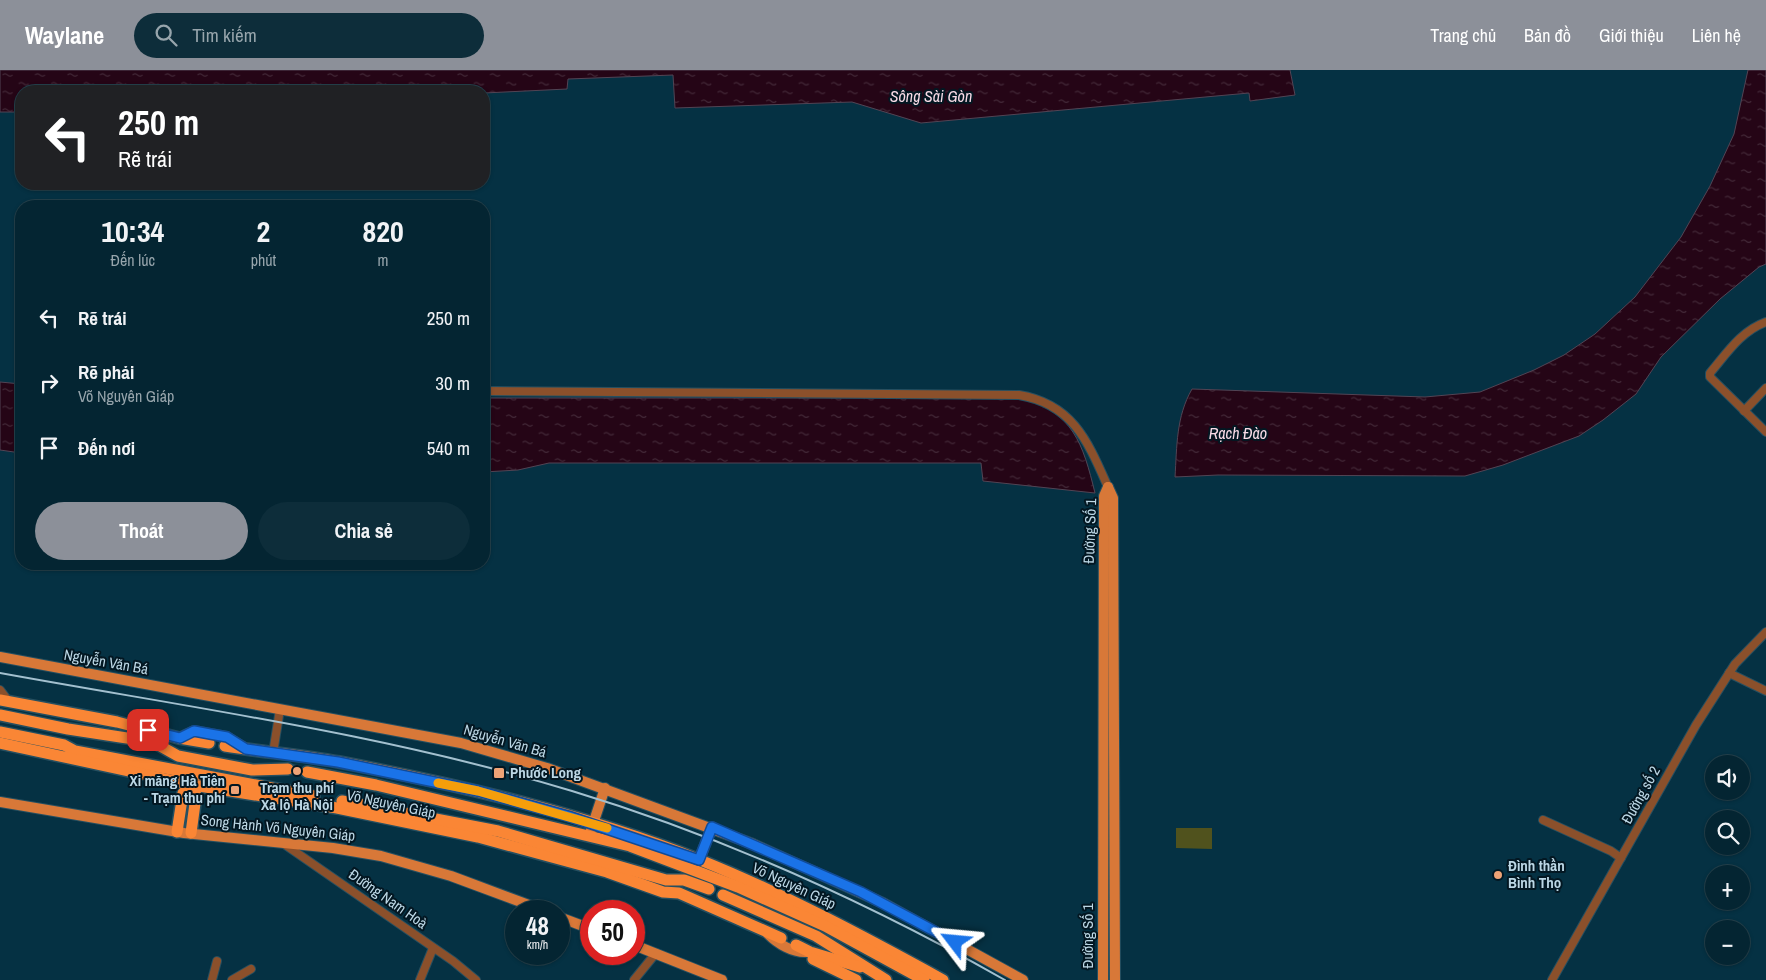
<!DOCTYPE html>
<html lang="vi">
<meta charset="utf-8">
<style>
:root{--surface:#042532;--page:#0d2d3a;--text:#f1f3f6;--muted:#97a5ac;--line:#25424d;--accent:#8c9099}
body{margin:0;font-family:"Archivo Narrow",sans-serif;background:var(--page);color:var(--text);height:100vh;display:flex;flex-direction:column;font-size:19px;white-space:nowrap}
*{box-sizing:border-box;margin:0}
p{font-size:16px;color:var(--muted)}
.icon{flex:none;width:28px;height:28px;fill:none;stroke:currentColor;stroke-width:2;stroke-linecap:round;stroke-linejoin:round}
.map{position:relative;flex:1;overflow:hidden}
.details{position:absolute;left:15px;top:130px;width:475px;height:370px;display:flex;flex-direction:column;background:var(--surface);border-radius:20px;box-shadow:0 1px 4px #0004,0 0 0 1px var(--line)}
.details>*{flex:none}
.banner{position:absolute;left:15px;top:15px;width:475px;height:105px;border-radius:20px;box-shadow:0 1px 4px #0004,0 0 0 1px var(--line);background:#202124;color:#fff;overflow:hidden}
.buttons{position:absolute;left:1705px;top:685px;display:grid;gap:10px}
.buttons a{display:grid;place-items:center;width:45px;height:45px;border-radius:50%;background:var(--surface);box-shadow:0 1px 4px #0004,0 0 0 1px var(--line);font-size:25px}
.speed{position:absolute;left:505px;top:830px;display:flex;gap:10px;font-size:25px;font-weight:700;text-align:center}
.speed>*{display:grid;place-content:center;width:65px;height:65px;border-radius:50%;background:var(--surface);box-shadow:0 1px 4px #0004,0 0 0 1px var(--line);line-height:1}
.speed small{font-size:12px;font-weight:400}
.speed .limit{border:8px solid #d22;background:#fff;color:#111}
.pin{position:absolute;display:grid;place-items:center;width:42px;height:42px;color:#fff;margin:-21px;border-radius:10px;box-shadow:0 2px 8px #0006}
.me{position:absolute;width:55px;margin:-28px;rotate:299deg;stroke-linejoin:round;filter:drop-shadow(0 0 4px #0008)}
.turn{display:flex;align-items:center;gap:18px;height:105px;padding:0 20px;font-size:22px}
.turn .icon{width:65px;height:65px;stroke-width:2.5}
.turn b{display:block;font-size:35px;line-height:42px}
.eta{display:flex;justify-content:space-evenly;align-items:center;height:85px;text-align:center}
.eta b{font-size:30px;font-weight:700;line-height:35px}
.cta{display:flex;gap:10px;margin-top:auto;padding:10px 20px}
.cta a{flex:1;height:58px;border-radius:30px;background:var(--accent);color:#fff;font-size:20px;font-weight:700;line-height:58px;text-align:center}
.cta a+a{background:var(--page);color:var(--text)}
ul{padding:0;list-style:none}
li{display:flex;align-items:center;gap:15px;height:65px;padding:0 20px}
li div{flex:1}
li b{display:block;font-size:19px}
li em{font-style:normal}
header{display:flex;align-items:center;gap:30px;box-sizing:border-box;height:70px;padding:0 25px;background:var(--accent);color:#fff}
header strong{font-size:24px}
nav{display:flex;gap:28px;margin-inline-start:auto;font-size:18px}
.search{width:350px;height:45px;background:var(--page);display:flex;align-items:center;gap:12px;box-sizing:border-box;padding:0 18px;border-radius:28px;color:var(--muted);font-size:19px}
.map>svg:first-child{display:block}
.pitch{fill:#50521d}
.water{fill:url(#water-ripples);stroke:#524454}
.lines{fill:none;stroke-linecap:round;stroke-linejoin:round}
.highway-tunnel{stroke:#204a5b;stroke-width:11;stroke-dasharray:11 5.5;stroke-linecap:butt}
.minor-casing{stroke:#264f60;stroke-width:10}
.major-casing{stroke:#264f60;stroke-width:12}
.highway-casing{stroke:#264f60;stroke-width:14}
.minor{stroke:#8b502b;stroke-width:8}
.major{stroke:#d87838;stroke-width:10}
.highway{stroke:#fa8635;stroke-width:11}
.rail{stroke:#a3c0cf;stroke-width:2}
.route-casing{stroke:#114b97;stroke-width:12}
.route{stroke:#1a73e8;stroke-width:9}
.slow{stroke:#f59e0b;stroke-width:9}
.poi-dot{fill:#efa376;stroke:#031722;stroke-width:2}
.labels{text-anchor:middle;stroke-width:4;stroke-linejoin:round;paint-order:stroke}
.street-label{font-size:15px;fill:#bcd7e5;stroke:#031722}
.poi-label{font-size:15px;font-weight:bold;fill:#bcd7e5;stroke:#031722;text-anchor:start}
.water-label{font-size:16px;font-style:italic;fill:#f9dbe7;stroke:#031722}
</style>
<header>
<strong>Waylane</strong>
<div class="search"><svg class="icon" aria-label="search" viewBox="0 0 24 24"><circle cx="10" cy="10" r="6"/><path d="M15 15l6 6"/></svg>Tìm kiếm</div>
<nav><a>Trang chủ</a><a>Bản đồ</a><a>Giới thiệu</a><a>Liên hệ</a></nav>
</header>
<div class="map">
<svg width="1766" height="910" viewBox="0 0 1766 910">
<defs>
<pattern id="water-ripples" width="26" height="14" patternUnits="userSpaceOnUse" patternTransform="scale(1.25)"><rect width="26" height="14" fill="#250516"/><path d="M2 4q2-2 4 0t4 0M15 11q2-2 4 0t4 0" fill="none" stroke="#432938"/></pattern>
</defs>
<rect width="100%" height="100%" fill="#053143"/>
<path class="pitch" d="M 1176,758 L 1212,758 L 1212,779 L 1176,778 Z"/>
<g class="water">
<path d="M 0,0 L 1290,0 L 1295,25 L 1250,31 L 1249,23 L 921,53 L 852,32 L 675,38 L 673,5 L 568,9 L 567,19 L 484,23 L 21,21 L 21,42 L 0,42 Z"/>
<path d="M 1748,0 L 1766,0 L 1766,194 L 1759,197 L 1720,229 L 1661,287 L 1636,324 L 1603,350 L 1579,366 L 1503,395 L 1465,406 L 1218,405 L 1175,407 C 1177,376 1176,347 1192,319 L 1425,327 L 1480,322 L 1534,300 L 1564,285 L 1595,264 L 1635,227 L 1681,167 L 1710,116 L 1734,64 Z"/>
<path d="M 0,312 L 21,314 L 21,383 L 0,380 Z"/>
<path d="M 484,328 L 1020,328 C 1073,341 1083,374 1095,423 L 983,411 L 981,393 L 549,393 L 518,400 L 484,402 Z"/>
</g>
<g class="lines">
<path class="highway-tunnel" d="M 288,699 L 307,702"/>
<g class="minor-casing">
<g id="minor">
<path d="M 1766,252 C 1741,261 1727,283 1710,303 L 1710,307 L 1766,362"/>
<path d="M 484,321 L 1019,325 C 1073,334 1088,372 1108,417"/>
<path d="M 1744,341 L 1766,318"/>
<path d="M 1729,603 L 1766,621"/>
<path d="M 0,620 L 9,632"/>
<path d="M 273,683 L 280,639"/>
<path d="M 1543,750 L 1611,781 L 1621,788"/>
<path d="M 284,774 L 453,891 L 476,910"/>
<path d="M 212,910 L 217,891"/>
<path d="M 232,910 L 251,899"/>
<path d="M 420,910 L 433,878"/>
<path d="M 634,910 L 656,883"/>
<path d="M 1552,910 L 1696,655 L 1735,594 L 1766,562"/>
</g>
</g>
<g class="major-casing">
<g id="major">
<path d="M 1108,417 L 1113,428 L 1115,910"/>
<path d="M 0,587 L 461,673 L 547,698 L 753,774 L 883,833 L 1023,910"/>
<path d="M 179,668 L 194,661 L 227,667 L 245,678"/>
<path d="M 0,732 L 184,763 L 333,778 L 381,786 L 451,806 L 545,841"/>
<path d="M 589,766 L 605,718"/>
<path d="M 699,790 L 712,757"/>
<path d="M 559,847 L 591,859"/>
<path d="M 768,864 C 778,874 793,883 807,882"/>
<path d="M 634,875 L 722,910"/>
<path d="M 1103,910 L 1104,426 L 1108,417"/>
</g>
</g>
<g class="highway-casing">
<g id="highway">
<path d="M 0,630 L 117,652 L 179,668 L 209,673"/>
<path d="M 0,645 L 68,659 L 153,672 L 178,686 L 252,700 L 288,699"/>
<path d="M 0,662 L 64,675 L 75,681 L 314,726"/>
<path d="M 0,673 L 193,715 L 337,738 L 478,767 L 607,802 L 663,822 L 679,823 L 781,868"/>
<path d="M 225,676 C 263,682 301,685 339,692 C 461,715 584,744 700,790 C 784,824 863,866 943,910"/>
<path d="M 307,702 L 376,715 L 630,776 L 738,817 L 825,856 L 924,910"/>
<path d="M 342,731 L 498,761 L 666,810 L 684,810 L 709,819"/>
<path d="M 177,762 L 183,723 L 193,715 L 196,726 L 191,763"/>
<path d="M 723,825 L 816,866 L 886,910"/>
<path d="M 796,875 L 810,882 L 860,897"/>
<path d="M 813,889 L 856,910"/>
</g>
</g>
<use href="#minor" class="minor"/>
<use href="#major" class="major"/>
<use href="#highway" class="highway"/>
<path class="rail" d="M 0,603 C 192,638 386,664 572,721 C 724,767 867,832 1005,910"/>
</g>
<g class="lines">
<g class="route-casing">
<path id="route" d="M 148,660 L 180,668 L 194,661 L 210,664 L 227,667 L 246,679 L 338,692 L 478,721 L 568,746 L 699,790 L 712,757 L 861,822 L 955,872"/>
</g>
<use href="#route" class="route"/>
<path class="slow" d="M 438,713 L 478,721 L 607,758"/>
</g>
<g class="poi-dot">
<circle cx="297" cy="701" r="5"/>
<rect x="493" y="697" width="12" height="12" rx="2.5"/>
<rect x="230" y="715" width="10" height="10" rx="2.5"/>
<circle cx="1498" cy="805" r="5"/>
</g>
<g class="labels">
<g class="street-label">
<text transform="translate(1090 461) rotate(-88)" y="5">Đường Số 1</text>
<text transform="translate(106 592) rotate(10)" y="5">Nguyễn Văn Bá</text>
<text transform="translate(505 671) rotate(16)" y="5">Nguyễn Văn Bá</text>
<text transform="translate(1641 725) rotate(-61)" y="5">Đường số 2</text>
<text transform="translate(391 734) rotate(12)" y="5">Võ Nguyên Giáp</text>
<text transform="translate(278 758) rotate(6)" y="5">Song Hành Võ Nguyên Giáp</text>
<text transform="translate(794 816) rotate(25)" y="5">Võ Nguyên Giáp</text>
<text transform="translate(388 829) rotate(35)" y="5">Đường Nam Hoà</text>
<text transform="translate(1088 866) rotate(-90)" y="5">Đường Số 1</text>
</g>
<g class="poi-label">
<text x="510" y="708">Phước Long</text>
<text x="225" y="716" text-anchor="end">Xi măng Hà Tiên<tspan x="225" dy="17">- Trạm thu phí</tspan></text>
<text x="297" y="723" text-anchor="middle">Trạm thu phí<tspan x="297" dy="17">Xa lộ Hà Nội</tspan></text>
<text x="1508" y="801">Đình thần<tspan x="1508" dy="17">Bình Thọ</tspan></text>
</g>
<g class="water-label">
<text x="931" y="32">Sông Sài Gòn</text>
<text x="1238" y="369">Rạch Đào</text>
</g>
</g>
</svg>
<div class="buttons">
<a><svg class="icon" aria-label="sound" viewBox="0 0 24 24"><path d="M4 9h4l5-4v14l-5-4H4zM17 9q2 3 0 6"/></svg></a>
<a><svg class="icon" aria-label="search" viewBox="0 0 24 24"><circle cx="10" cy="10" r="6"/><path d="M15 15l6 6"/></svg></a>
<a>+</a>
<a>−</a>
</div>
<div class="speed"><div>48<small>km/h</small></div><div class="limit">50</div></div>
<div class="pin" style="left:148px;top:660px;background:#d93025"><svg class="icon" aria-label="arrive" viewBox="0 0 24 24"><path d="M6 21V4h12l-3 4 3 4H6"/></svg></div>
<svg class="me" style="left:955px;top:872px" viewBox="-20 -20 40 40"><path d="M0-17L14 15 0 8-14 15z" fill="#1a73e8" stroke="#fff" stroke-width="4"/></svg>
<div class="banner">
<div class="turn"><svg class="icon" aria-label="left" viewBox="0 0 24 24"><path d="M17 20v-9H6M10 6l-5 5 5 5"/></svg><div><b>250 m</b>Rẽ trái</div></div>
</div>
<section class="details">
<div class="eta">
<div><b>10:34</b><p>Đến lúc</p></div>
<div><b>2</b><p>phút</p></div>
<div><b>820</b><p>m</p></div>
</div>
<ul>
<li><svg class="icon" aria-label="left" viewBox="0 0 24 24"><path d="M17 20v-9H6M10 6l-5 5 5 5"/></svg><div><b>Rẽ trái</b></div><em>250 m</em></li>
<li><svg class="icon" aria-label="right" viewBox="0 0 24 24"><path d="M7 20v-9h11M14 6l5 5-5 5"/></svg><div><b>Rẽ phải</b><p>Võ Nguyên Giáp</p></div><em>30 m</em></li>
<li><svg class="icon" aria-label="arrive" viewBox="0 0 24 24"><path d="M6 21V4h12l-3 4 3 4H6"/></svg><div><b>Đến nơi</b></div><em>540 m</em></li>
</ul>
<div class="cta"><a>Thoát</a><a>Chia sẻ</a></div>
</section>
</div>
